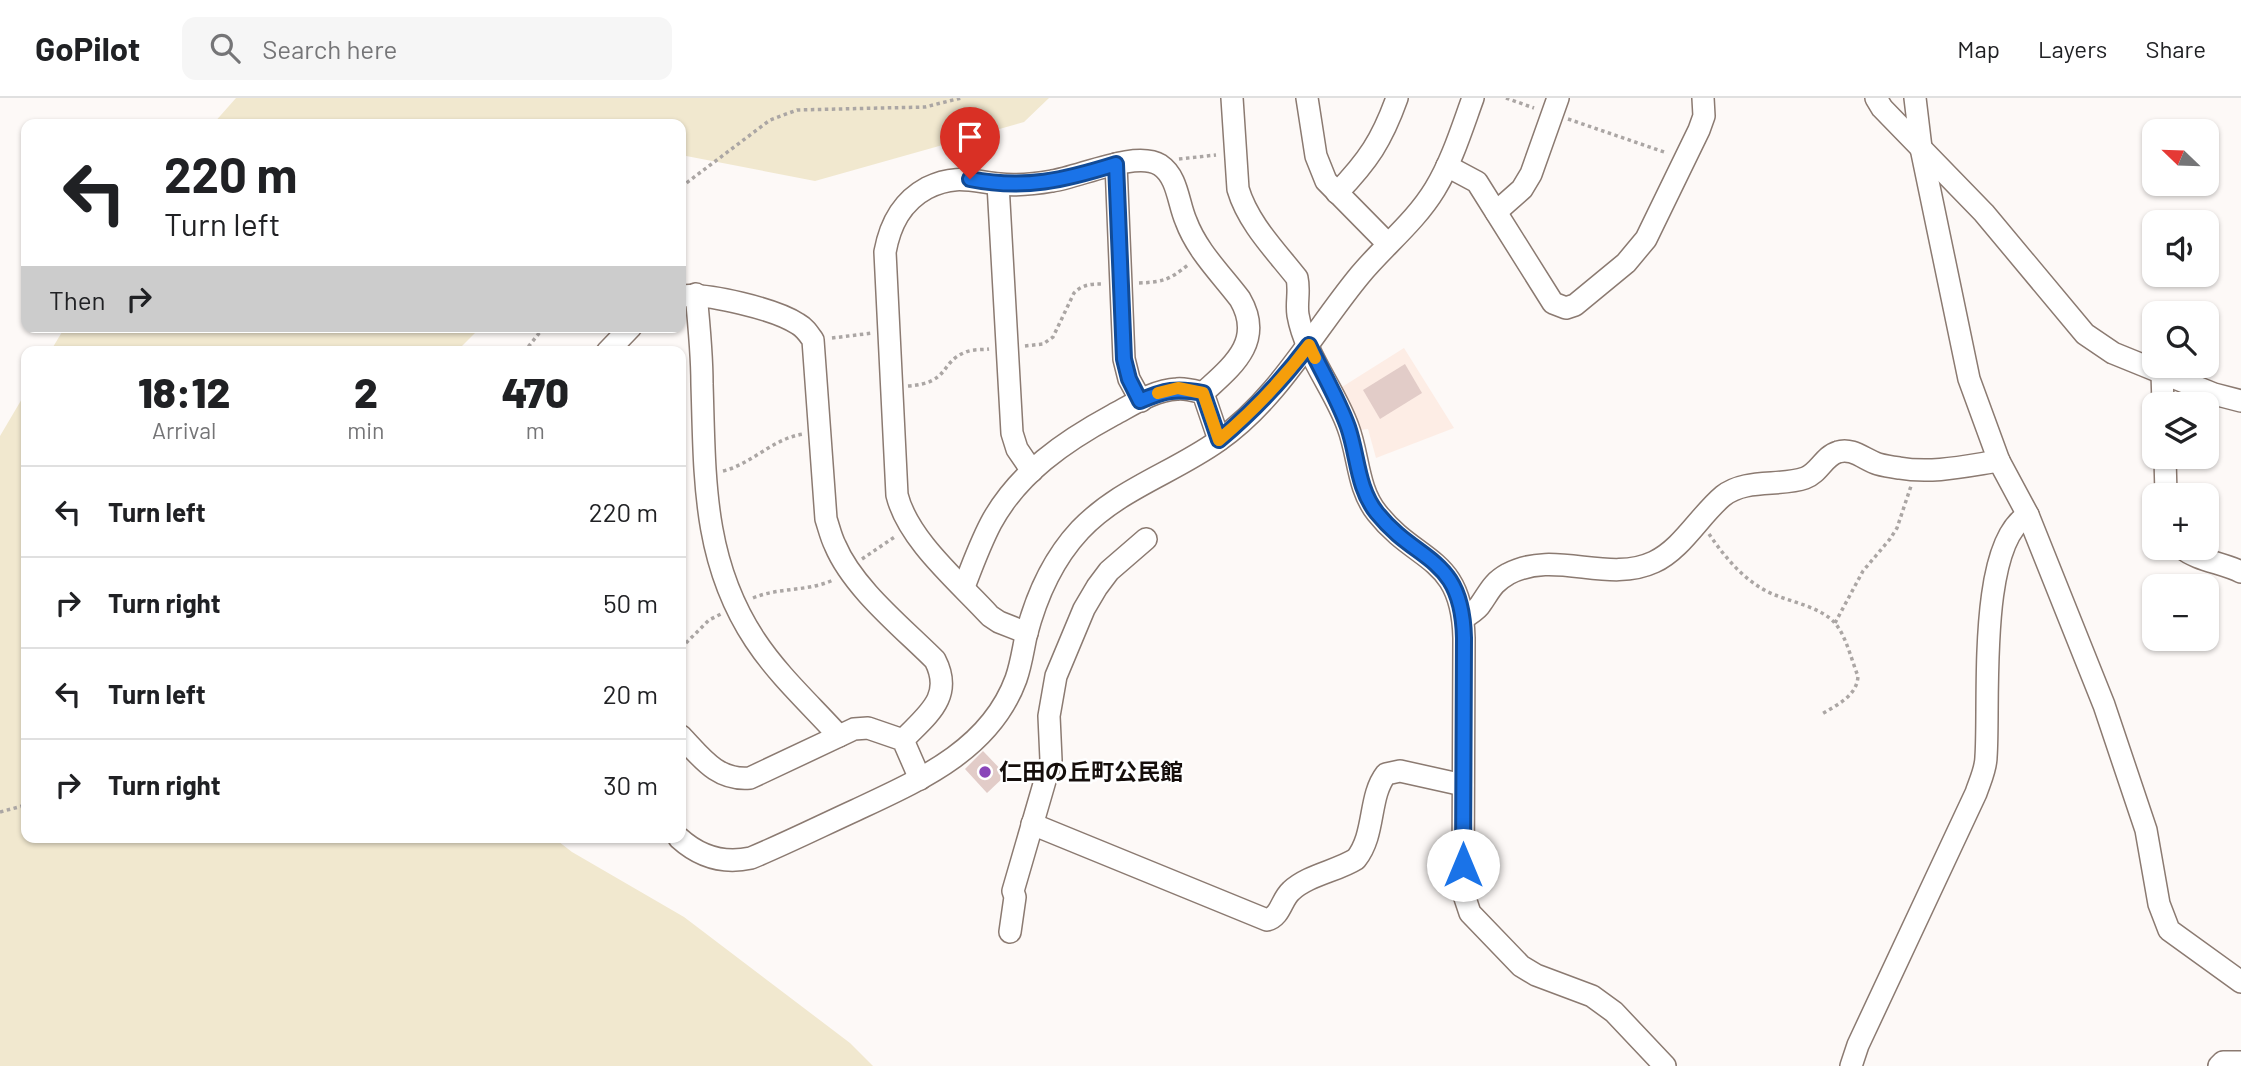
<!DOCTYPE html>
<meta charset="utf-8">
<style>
:root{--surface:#fff;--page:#f6f6f6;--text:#202124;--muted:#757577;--line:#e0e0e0}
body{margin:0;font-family:Barlow,"Noto Sans JP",sans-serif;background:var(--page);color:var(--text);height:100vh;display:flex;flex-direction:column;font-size:26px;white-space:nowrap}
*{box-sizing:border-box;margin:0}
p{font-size:23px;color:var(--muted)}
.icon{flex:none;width:38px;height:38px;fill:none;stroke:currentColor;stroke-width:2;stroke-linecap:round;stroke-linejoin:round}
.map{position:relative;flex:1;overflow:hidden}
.side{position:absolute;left:21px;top:248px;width:665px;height:497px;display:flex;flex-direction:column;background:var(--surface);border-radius:14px;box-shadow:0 2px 5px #0004}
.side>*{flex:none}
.guide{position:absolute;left:21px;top:21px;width:665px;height:214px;border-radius:14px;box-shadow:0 2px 5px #0004;background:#fff;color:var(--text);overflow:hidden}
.needle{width:46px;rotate:293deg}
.controls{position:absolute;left:2142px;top:21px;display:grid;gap:14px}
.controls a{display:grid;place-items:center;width:77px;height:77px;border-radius:14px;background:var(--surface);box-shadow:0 2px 5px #0004;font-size:35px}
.pin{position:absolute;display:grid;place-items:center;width:60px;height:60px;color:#fff;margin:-72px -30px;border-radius:50% 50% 50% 0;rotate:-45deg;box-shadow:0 0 7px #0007}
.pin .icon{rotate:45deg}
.me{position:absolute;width:77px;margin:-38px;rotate:0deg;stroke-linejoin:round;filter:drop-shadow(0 0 5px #0008)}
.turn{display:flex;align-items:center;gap:24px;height:147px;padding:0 28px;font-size:32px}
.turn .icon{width:91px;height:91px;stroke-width:2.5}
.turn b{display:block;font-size:49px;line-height:60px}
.then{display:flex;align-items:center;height:66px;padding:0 28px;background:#0003;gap:14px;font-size:26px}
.eta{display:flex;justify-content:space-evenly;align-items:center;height:119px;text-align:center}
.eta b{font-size:42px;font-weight:800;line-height:49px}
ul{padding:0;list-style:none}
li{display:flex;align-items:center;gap:21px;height:91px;padding:0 28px;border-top:2px solid var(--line)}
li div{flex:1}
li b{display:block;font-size:26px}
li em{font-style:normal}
header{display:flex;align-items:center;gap:42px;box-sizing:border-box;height:98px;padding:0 35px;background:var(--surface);border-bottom:2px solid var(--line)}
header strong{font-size:33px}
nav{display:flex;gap:38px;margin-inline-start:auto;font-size:24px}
.search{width:490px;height:63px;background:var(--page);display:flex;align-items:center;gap:18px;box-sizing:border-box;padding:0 24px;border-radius:14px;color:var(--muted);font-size:26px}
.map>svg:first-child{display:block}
.built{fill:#fdede5}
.green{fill:#f1e8cf}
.building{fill:#e2ccc8}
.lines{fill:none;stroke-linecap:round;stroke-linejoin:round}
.minor-casing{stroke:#8b7a71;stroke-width:24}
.path{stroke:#aba6a4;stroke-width:3.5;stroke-dasharray:3.5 3.5;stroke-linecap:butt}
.minor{stroke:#fff;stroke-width:21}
.route-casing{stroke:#114b97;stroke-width:18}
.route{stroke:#1a73e8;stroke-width:12}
.slow{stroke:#f59e0b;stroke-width:12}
.poi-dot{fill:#8a45b9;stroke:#fff;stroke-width:2.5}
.labels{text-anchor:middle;stroke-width:5;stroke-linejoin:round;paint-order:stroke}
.poi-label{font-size:23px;font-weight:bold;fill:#150e0b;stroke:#fff;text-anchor:start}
</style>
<header>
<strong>GoPilot</strong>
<div class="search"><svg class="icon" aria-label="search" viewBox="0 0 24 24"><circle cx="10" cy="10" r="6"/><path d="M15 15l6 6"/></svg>Search here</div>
<nav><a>Map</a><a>Layers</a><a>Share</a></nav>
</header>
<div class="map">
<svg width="2241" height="968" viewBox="0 0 2241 968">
<rect width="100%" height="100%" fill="#fdf9f7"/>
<path class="built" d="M 1404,250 L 1454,330 L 1376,360 L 1368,331 L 1360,332 L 1342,289 Z"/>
<g class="green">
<path d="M 236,0 L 1049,0 L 1024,24 L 815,83 L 681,57 L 681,26 L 213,26 Z"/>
<path d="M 65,229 L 481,229 L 456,254 L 50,254 Z"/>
<path d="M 26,294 L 26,740 L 554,740 L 572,754 L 684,819 L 850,945 L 873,968 L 0,968 L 0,338 Z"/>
</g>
<g class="building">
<path d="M 1405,266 L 1422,295 L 1380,321 L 1363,292 Z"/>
<path d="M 983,653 L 1006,677 L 987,695 L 965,671 Z"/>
</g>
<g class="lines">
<g class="minor-casing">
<g id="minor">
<path d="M 1232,0 L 1238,91 C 1248,125 1275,152 1297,180 C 1300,193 1296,205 1298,217 C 1305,257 1335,292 1348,329 C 1359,358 1357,390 1377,415 C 1417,466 1462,457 1464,540 L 1463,794 L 1470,815 L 1521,868 L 1536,877 L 1592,898 L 1614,914 L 1665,968"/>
<path d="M 1307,0 L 1316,58 L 1326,83 L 1388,146"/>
<path d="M 1876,0 L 1882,10 L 1984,115 L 2085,236 L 2113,255 L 2214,296 L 2241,303"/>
<path d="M 1915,0 L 1921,50 L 1969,281 L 1999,363 L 2028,417 L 2104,607 L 2146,732 L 2159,806 L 2169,832 L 2241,884"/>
<path d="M 1116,66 L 1124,261 L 1129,281 L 1141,303"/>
<path d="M 1447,68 L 1477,84 L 1553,205 L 1566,210 L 1575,207 L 1626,165 L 1646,141 L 1699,32 L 1704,18 L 1703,0"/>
<path d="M 998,86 L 1012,335 L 1017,351 L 1032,373"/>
<path d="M 1337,95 C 1368,63 1382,42 1397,0"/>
<path d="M 1496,114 L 1522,91 L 1531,76 L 1558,0"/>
<path d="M 696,196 C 699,226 702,256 702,286 C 705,378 702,462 755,542 C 778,577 811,607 839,638"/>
<path d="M 681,198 C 708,195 775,211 798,226 C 805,230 808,235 813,242 L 826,421 C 829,430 831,439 835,447 C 853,490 902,529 935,562 C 954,599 927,617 903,642"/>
<path d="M 607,254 L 631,229"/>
<path d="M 2162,275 L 2163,306"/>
<path d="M 2165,359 L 2166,397"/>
<path d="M 2182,450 C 2196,462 2223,465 2241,474"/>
<path d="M 964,489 C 972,468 980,446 991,425 C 1018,375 1065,343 1113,317 C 1132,307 1154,292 1177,291 C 1185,290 1195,293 1203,295 L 1219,342"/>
<path d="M 1464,520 C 1469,516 1477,512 1480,507 C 1490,493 1492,485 1508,476 C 1555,451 1607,486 1654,464 C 1682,451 1700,417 1723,398 C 1746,380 1779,389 1805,380 C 1819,375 1824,358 1838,354 C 1852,349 1865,362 1878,366 C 1885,368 1892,369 1899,370 C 1932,376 1966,368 1999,363"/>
<path d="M 1027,535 L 999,524 L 990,518 C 959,484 908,442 897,397 L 885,154 C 890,127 901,104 927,90 C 955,76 971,83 999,86 C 1017,88 1035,86 1052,83 C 1080,79 1136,52 1160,67 C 1178,79 1178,105 1186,123 C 1197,153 1222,177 1240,201 C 1265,244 1231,269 1203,295"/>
<path d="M 681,638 C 701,659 717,683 750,680 L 854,631 L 868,630 L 903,642 L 920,681"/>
<path d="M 1032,726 L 1267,822 C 1281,818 1281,802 1291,793 C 1308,777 1337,773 1356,761 C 1376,736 1368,699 1386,676 L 1400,673 L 1463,687"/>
<path d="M 679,740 C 700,759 724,766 751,760 C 787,745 821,728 856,712 C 920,682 990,652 1016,581 C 1021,567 1023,552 1026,538 C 1036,499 1052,462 1080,432 C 1119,391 1173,375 1218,343 C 1279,300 1313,234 1360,177 C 1384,148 1415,124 1435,91 C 1452,63 1462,30 1473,0"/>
<path d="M 1010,834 L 1015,799 L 1013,793 L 1051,662 L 1049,618 L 1056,578 L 1084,511 L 1097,489 L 1109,473 L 1146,441"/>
<path d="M 1851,968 L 1858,947 L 1976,695 C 1980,683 1986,671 1986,659 C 1990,605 1977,445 2028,417"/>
<path d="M 2219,968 L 2223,964 L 2241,964"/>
</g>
</g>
<g class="path">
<path d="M 1506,0 L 1534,10"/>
<path d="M 1568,21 L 1667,55"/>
<path d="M 1179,61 L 1216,57"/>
<path d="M 681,89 L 770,22 L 797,12 L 925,9 L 961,0"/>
<path d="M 1139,185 C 1163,184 1169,182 1188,167"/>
<path d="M 832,240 L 873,235"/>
<path d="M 1025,248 L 1043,246 L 1053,239 L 1074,195 C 1083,186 1091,186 1103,186"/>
<path d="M 524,254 L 544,229"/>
<path d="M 908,288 C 951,285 939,264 966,254 C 973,251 982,252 989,251"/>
<path d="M 723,373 C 752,366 773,340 804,336"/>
<path d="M 1709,436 C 1726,461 1747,486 1775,497 C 1795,505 1819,509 1834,524 C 1846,537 1851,561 1858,578 C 1857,598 1838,606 1822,616"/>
<path d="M 862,461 L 896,438"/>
<path d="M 753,500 C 779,489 807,494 833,482"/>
<path d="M 1835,525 L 1863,473 L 1890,441 L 1897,430 L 1911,388"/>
<path d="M 681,550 L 709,522 L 721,516"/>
<path d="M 0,714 L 26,707"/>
</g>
<use href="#minor" class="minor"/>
</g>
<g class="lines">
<g class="route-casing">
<path id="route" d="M 970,81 C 1024,92 1065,82 1116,66 L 1124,261 L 1129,281 L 1140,303 C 1165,292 1176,290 1203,295 L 1219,342 C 1253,313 1282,283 1309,247 C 1322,274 1338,301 1348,329 C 1358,358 1357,390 1377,415 C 1418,466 1462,457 1464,540 L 1463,767"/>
</g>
<use href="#route" class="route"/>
<path class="slow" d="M 1158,295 L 1178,290 L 1203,295 L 1219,342 C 1253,313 1282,283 1309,247 L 1315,260"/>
</g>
<circle class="poi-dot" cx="985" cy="674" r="7"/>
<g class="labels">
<g class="poi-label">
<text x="999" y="682">仁田の丘町公民館</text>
</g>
</g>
</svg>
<div class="controls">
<a><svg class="needle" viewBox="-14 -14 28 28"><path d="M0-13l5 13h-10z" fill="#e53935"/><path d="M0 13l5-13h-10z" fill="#757577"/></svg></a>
<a><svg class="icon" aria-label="sound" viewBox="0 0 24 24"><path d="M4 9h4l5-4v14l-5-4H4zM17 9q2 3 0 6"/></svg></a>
<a><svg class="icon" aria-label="search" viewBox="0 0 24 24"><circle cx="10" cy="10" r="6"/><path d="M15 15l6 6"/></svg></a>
<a><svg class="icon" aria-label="layers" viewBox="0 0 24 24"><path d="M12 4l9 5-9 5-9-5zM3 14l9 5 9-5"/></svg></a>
<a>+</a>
<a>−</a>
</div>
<div class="pin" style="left:970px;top:81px;background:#d93025"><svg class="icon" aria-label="arrive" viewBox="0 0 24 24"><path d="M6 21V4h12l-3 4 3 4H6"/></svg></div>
<svg class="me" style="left:1463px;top:767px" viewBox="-20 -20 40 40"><circle r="19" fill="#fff"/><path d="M0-13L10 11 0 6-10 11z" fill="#1a73e8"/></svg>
<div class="guide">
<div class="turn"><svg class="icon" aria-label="left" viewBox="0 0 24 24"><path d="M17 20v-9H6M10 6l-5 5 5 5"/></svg><div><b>220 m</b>Turn left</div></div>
<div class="then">Then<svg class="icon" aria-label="right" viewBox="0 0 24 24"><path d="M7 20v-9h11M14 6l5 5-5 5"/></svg></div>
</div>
<section class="side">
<div class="eta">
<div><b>18:12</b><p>Arrival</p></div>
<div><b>2</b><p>min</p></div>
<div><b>470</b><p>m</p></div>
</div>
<ul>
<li><svg class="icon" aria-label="left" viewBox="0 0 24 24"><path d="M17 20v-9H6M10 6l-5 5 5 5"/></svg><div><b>Turn left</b></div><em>220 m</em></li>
<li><svg class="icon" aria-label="right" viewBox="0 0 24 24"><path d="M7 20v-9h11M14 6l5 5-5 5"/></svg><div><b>Turn right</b></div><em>50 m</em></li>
<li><svg class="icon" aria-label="left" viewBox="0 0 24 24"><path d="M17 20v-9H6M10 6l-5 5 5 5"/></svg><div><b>Turn left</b></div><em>20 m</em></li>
<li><svg class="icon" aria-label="right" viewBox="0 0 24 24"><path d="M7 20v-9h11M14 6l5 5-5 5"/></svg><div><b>Turn right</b></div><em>30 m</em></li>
</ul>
</section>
</div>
